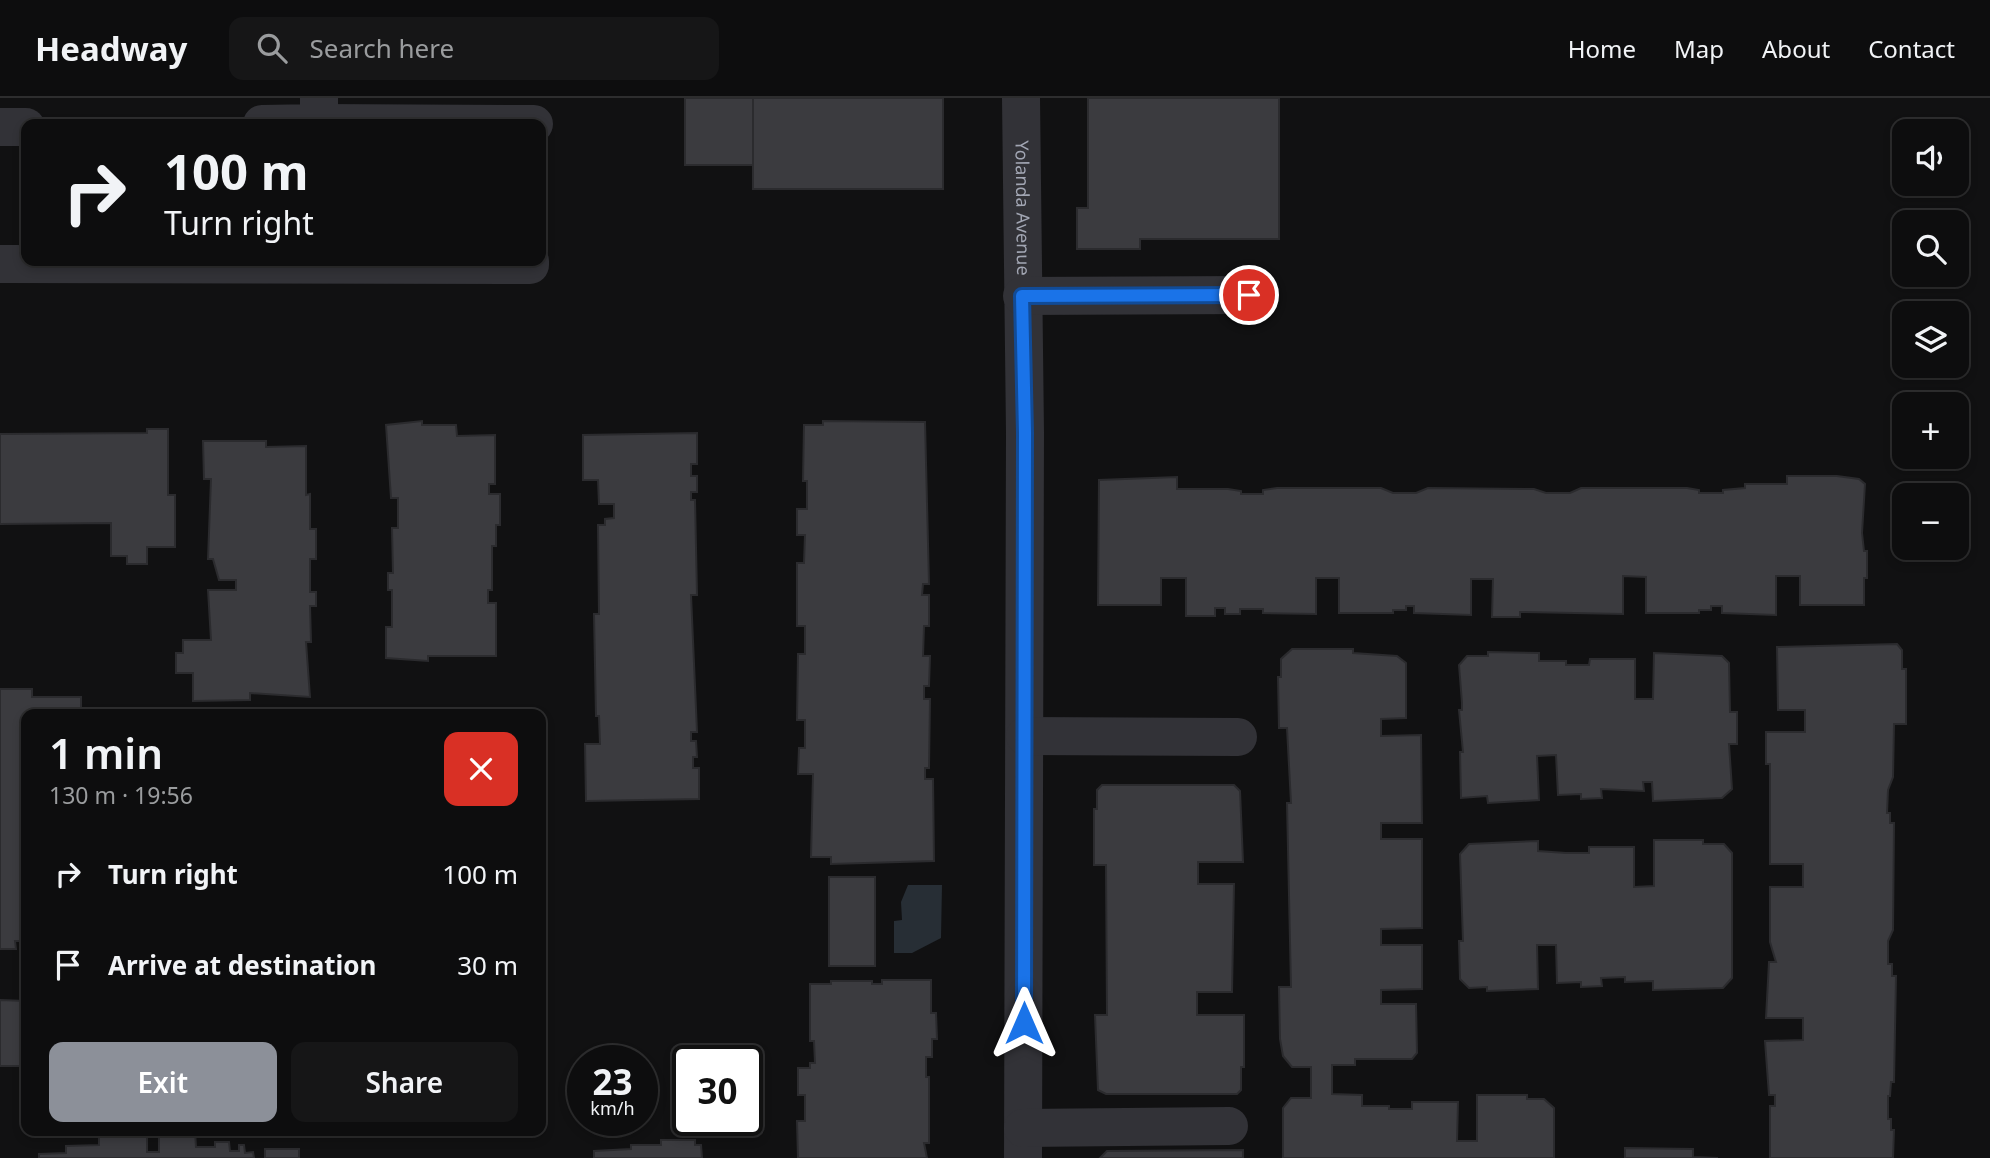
<!DOCTYPE html>
<meta charset="utf-8">
<style>
:root{--surface:#0d0d0e;--page:#161617;--text:#f1f3f6;--muted:#9a9c9e;--line:#2d2d2e;--accent:#8c9099}
body{margin:0;font-family:"Noto Sans",sans-serif;background:var(--page);color:var(--text);height:100vh;display:flex;flex-direction:column;font-size:26px;white-space:nowrap}
*{box-sizing:border-box;margin:0}
p{font-size:23px;color:var(--muted)}
.icon{flex:none;width:38px;height:38px;fill:none;stroke:currentColor;stroke-width:2;stroke-linecap:round;stroke-linejoin:round}
.map{position:relative;flex:1;overflow:hidden}
.side{position:absolute;left:21px;top:611px;width:525px;height:427px;display:flex;flex-direction:column;background:var(--surface);border-radius:14px;box-shadow:0 4px 10px #0003,0 0 0 2px var(--line)}
.side>*{flex:none}
.hud{position:absolute;left:21px;top:21px;width:525px;height:147px;border-radius:14px;box-shadow:0 4px 10px #0003,0 0 0 2px var(--line);background:#0d0d0e;color:var(--text);overflow:hidden}
.fabs{position:absolute;left:1892px;top:21px;display:grid;gap:14px}
.fabs a{display:grid;place-items:center;width:77px;height:77px;border-radius:14px;background:var(--surface);box-shadow:0 4px 10px #0003,0 0 0 2px var(--line);font-size:35px}
.speed{position:absolute;left:567px;top:947px;display:flex;gap:14px;font-size:35px;font-weight:700;text-align:center}
.speed>*{display:grid;place-content:center;width:91px;height:91px;border-radius:50%;background:var(--surface);box-shadow:0 4px 10px #0003,0 0 0 2px var(--line);line-height:1}
.speed small{font-size:18px;font-weight:400}
.speed .limit{border:4px solid #111;border-radius:10px;background:#fff;color:#111}
.pin{position:absolute;display:grid;place-items:center;width:60px;height:60px;color:#fff;margin:-30px;border:4px solid #fff;border-radius:50%;box-shadow:0 2px 7px #0007}
.me{position:absolute;width:77px;margin:-38px;rotate:0deg;stroke-linejoin:round;filter:drop-shadow(0 0 5px #0008)}
.turn{display:flex;align-items:center;gap:24px;height:147px;padding:0 28px;font-size:32px}
.turn .icon{width:91px;height:91px;stroke-width:2.5}
.turn b{display:block;font-size:49px;line-height:60px}
.round{display:grid;place-items:center;flex:none;width:74px;height:74px;border-radius:14px;background:var(--page)}
.overview{display:flex;align-items:center;justify-content:space-between;height:119px;padding:0 28px}
h1{font-size:42px;font-weight:600;line-height:52px}
.button{display:flex;gap:14px;margin-top:auto;padding:14px 28px}
.button a{flex:1;height:80px;border-radius:14px;background:var(--accent);color:#fff;font-size:28px;font-weight:600;line-height:80px;text-align:center}
.button a+a{background:var(--page);color:var(--text)}
ul{padding:0;list-style:none}
li{display:flex;align-items:center;gap:21px;height:91px;padding:0 28px}
li div{flex:1}
li b{display:block;font-size:26px}
li em{font-style:normal}
header{display:flex;align-items:center;gap:42px;box-sizing:border-box;height:98px;padding:0 35px;background:var(--surface);border-bottom:2px solid var(--line)}
header strong{font-size:33px}
nav{display:flex;gap:38px;margin-inline-start:auto;font-size:24px}
.search{width:490px;height:63px;background:var(--page);display:flex;align-items:center;gap:18px;box-sizing:border-box;padding:0 24px;border-radius:14px;color:var(--muted);font-size:26px}
.map>svg:first-child{display:block}
.water{fill:#272e35}
.building{fill:#3b3b3f;stroke:#2b2b2e;stroke-width:2}
.lines{fill:none;stroke-linecap:round;stroke-linejoin:round}
.minor{stroke:#323237;stroke-width:38}
.route-casing{stroke:#114b97;stroke-width:18}
.route{stroke:#1a73e8;stroke-width:12}
.labels{text-anchor:middle;stroke-width:6;stroke-linejoin:round;paint-order:stroke}
.street-label{font-size:18px;fill:#a2a6b3;stroke:#0c0c0d}
</style>
<header>
<strong>Headway</strong>
<div class="search"><svg class="icon" aria-label="search" viewBox="0 0 24 24"><circle cx="10" cy="10" r="6"/><path d="M15 15l6 6"/></svg>Search here</div>
<nav><a>Home</a><a>Map</a><a>About</a><a>Contact</a></nav>
</header>
<div class="map">
<svg width="1990" height="1060" viewBox="0 0 1990 1060">
<rect width="100%" height="100%" fill="#111112"/>
<path class="water" d="M 908,787 L 942,787 L 941,840 L 912,855 L 894,855 L 894,823 L 902,822 L 901,804 Z"/>
<g class="building">
<rect x="685" y="0" width="68" height="67"/>
<rect x="753" y="0" width="190" height="91"/>
<path d="M 1088,0 L 1279,0 L 1279,141 L 1140,141 L 1140,151 L 1077,151 L 1077,110 L 1088,110 Z"/>
<path d="M 422,323 L 422,327 L 456,327 L 457,338 L 495,337 L 495,386 L 489,386 L 489,396 L 500,396 L 500,427 L 496,427 L 496,448 L 492,448 L 492,492 L 488,492 L 488,505 L 496,505 L 496,558 L 428,558 L 428,563 L 386,560 L 386,529 L 392,529 L 392,492 L 388,492 L 388,475 L 393,475 L 392,430 L 398,430 L 398,400 L 391,400 L 386,327 Z"/>
<path d="M 823,323 L 925,324 L 929,486 L 923,486 L 922,497 L 929,497 L 929,528 L 924,528 L 923,558 L 930,558 L 929,588 L 924,588 L 924,601 L 930,601 L 929,670 L 925,670 L 925,681 L 933,681 L 934,763 L 831,766 L 831,759 L 811,759 L 813,676 L 798,676 L 799,650 L 805,650 L 805,622 L 797,622 L 798,556 L 805,556 L 805,528 L 797,528 L 797,465 L 804,465 L 805,437 L 797,437 L 797,411 L 807,411 L 807,383 L 803,383 L 804,327 L 823,327 Z"/>
<path d="M 147,331 L 168,331 L 168,397 L 175,397 L 175,449 L 147,449 L 147,466 L 127,466 L 127,458 L 111,458 L 111,425 L 0,426 L 0,336 L 147,335 Z"/>
<path d="M 697,335 L 697,366 L 691,366 L 691,378 L 697,378 L 697,394 L 691,394 L 691,402 L 695,402 L 697,497 L 691,497 L 697,634 L 691,634 L 691,643 L 696,643 L 697,659 L 693,659 L 693,670 L 699,670 L 699,701 L 586,703 L 585,646 L 600,646 L 599,618 L 596,618 L 594,516 L 599,516 L 598,427 L 605,427 L 605,421 L 614,420 L 614,406 L 599,406 L 598,382 L 583,382 L 583,337 Z"/>
<path d="M 203,343 L 266,343 L 266,349 L 306,348 L 306,397 L 310,396 L 310,431 L 316,431 L 316,461 L 310,461 L 310,494 L 316,494 L 316,508 L 310,508 L 311,544 L 306,544 L 310,599 L 250,595 L 250,602 L 193,603 L 193,575 L 176,575 L 176,555 L 183,555 L 183,542 L 211,542 L 208,492 L 236,492 L 236,482 L 219,482 L 213,461 L 208,461 L 211,381 L 204,381 Z"/>
<path d="M 1787,378 L 1837,378 L 1859,381 L 1865,386 L 1862,435 L 1864,453 L 1867,453 L 1867,480 L 1864,480 L 1864,507 L 1800,507 L 1800,478 L 1776,478 L 1776,517 L 1722,515 L 1722,508 L 1711,508 L 1711,512 L 1699,512 L 1699,515 L 1646,515 L 1646,479 L 1623,478 L 1623,516 L 1520,514 L 1520,519 L 1492,519 L 1493,481 L 1471,481 L 1471,517 L 1414,515 L 1414,508 L 1406,508 L 1406,512 L 1393,512 L 1393,515 L 1339,515 L 1339,480 L 1316,480 L 1316,516 L 1263,515 L 1263,511 L 1240,511 L 1240,516 L 1225,516 L 1225,510 L 1215,510 L 1215,518 L 1186,518 L 1186,480 L 1161,480 L 1161,507 L 1098,507 L 1099,382 L 1177,379 L 1177,391 L 1228,391 L 1241,393 L 1241,396 L 1263,396 L 1263,392 L 1277,390 L 1381,390 L 1393,395 L 1416,395 L 1428,390 L 1534,391 L 1546,395 L 1570,395 L 1581,390 L 1687,390 L 1699,392 L 1699,395 L 1723,395 L 1723,392 L 1745,390 L 1745,386 L 1787,386 Z"/>
<path d="M 1897,546 L 1902,552 L 1902,571 L 1906,571 L 1906,626 L 1894,626 L 1893,679 L 1888,692 L 1887,715 L 1890,715 L 1890,725 L 1894,725 L 1893,832 L 1888,843 L 1888,866 L 1892,866 L 1892,878 L 1896,878 L 1894,984 L 1891,984 L 1890,998 L 1888,998 L 1888,1021 L 1891,1021 L 1891,1032 L 1894,1032 L 1893,1060 L 1770,1060 L 1770,1008 L 1775,1008 L 1775,997 L 1769,997 L 1765,943 L 1803,942 L 1803,920 L 1766,920 L 1769,864 L 1776,864 L 1770,844 L 1770,789 L 1803,789 L 1803,766 L 1770,766 L 1770,666 L 1766,666 L 1766,634 L 1805,634 L 1805,612 L 1778,612 L 1777,549 Z"/>
<path d="M 1292,551 L 1353,551 L 1353,555 L 1397,558 L 1406,565 L 1406,620 L 1381,621 L 1381,638 L 1421,637 L 1422,725 L 1381,725 L 1381,741 L 1422,741 L 1422,830 L 1381,831 L 1381,847 L 1422,847 L 1422,891 L 1381,892 L 1381,906 L 1416,906 L 1417,955 L 1412,961 L 1355,961 L 1355,967 L 1332,967 L 1332,996 L 1362,997 L 1362,1008 L 1389,1008 L 1389,1011 L 1412,1011 L 1412,1004 L 1458,1004 L 1457,1043 L 1477,1043 L 1477,997 L 1527,997 L 1527,1001 L 1544,1001 L 1554,1010 L 1554,1060 L 1283,1060 L 1283,1010 L 1291,1000 L 1311,1000 L 1311,969 L 1292,969 L 1283,958 L 1280,941 L 1279,889 L 1291,889 L 1287,705 L 1291,705 L 1287,630 L 1279,630 L 1278,579 L 1281,579 L 1281,561 Z"/>
<path d="M 1488,554 L 1539,555 L 1539,563 L 1566,563 L 1566,567 L 1589,567 L 1590,561 L 1635,561 L 1635,601 L 1653,601 L 1654,555 L 1722,558 L 1729,565 L 1730,614 L 1737,614 L 1737,646 L 1729,646 L 1732,691 L 1722,700 L 1653,703 L 1652,684 L 1643,684 L 1644,693 L 1601,691 L 1602,700 L 1581,701 L 1581,696 L 1558,697 L 1556,657 L 1537,658 L 1539,702 L 1488,705 L 1487,698 L 1461,700 L 1460,654 L 1463,654 L 1459,612 L 1462,612 L 1462,605 L 1459,567 L 1467,558 L 1488,558 Z"/>
<path d="M 0,591 L 32,591 L 32,599 L 81,599 L 81,616 L 26,616 L 26,843 L 15,843 L 16,851 L 0,851 Z"/>
<path d="M 1102,687 L 1234,687 L 1240,693 L 1243,764 L 1198,764 L 1198,786 L 1234,786 L 1232,894 L 1197,894 L 1197,917 L 1244,917 L 1244,969 L 1241,969 L 1241,992 L 1237,996 L 1106,996 L 1098,992 L 1095,917 L 1107,917 L 1106,767 L 1094,767 L 1094,711 L 1097,711 L 1097,692 Z"/>
<path d="M 1654,742 L 1703,742 L 1703,746 L 1724,746 L 1732,755 L 1732,880 L 1723,890 L 1653,892 L 1653,883 L 1625,884 L 1625,879 L 1601,880 L 1602,888 L 1581,889 L 1581,884 L 1557,885 L 1556,847 L 1537,847 L 1538,891 L 1487,893 L 1487,889 L 1469,890 L 1460,881 L 1459,843 L 1463,843 L 1460,756 L 1469,746 L 1538,743 L 1538,753 L 1566,755 L 1589,755 L 1589,749 L 1634,749 L 1634,789 L 1654,788 Z"/>
<rect x="829" y="779" width="46" height="89"/>
<path d="M 882,882 L 931,882 L 931,915 L 936,915 L 937,941 L 932,941 L 932,959 L 926,959 L 926,979 L 929,979 L 929,1045 L 924,1045 L 927,1060 L 798,1060 L 797,1023 L 805,1023 L 805,997 L 798,997 L 798,970 L 810,970 L 810,965 L 815,965 L 814,943 L 810,943 L 810,886 L 831,886 L 831,883 L 872,883 L 872,886 L 882,886 Z"/>
<path d="M 0,902 L 26,903 L 26,968 L 0,968 Z"/>
<path d="M 99,1032 L 147,1032 L 147,1054 L 159,1054 L 159,1038 L 195,1033 L 196,1049 L 215,1049 L 215,1044 L 229,1044 L 230,1053 L 239,1053 L 239,1047 L 244,1047 L 245,1055 L 253,1054 L 254,1060 L 39,1060 L 39,1056 L 66,1055 L 66,1048 L 99,1047 Z"/>
<path d="M 661,1042 L 695,1042 L 695,1047 L 701,1047 L 702,1060 L 594,1060 L 594,1053 L 631,1051 L 631,1047 L 661,1047 Z"/>
<path d="M 1625,1050 L 1693,1051 L 1693,1059 L 1718,1060 L 1625,1060 Z"/>
<rect x="265" y="1051" width="34" height="9"/>
<path d="M 1243,1052 L 1243,1060 L 1100,1060 L 1107,1053 Z"/>
</g>
<g class="lines">
<g class="minor">
<path id="s1" d="M 1021,0 L 1025,335 L 1023,1060"/>
<path d="M 319,25 L 534,26"/>
<path d="M 262,26 L 319,25 L 319,0"/>
<path d="M 0,29 L 26,29"/>
<path d="M 0,166 L 530,167 L 530,163"/>
<path d="M 1022,198 L 1249,197"/>
<path d="M 1025,638 L 1238,639"/>
<path d="M 1023,1030 L 1229,1028"/>
</g>
</g>
<g class="lines">
<g class="route-casing">
<path id="route" d="M 1024,925 L 1025,335 L 1022,198 L 1249,197"/>
</g>
<use href="#route" class="route"/>
</g>
<g class="labels">
<g class="street-label">
<text dy="6" stroke="none"><textPath href="#s1" startOffset="110">Yolanda Avenue</textPath></text>
</g>
</g>
</svg>
<div class="fabs">
<a><svg class="icon" aria-label="sound" viewBox="0 0 24 24"><path d="M4 9h4l5-4v14l-5-4H4zM17 9q2 3 0 6"/></svg></a>
<a><svg class="icon" aria-label="search" viewBox="0 0 24 24"><circle cx="10" cy="10" r="6"/><path d="M15 15l6 6"/></svg></a>
<a><svg class="icon" aria-label="layers" viewBox="0 0 24 24"><path d="M12 4l9 5-9 5-9-5zM3 14l9 5 9-5"/></svg></a>
<a>+</a>
<a>−</a>
</div>
<div class="speed"><div>23<small>km/h</small></div><div class="limit">30</div></div>
<div class="pin" style="left:1249px;top:197px;background:#d93025"><svg class="icon" aria-label="arrive" viewBox="0 0 24 24"><path d="M6 21V4h12l-3 4 3 4H6"/></svg></div>
<svg class="me" style="left:1024px;top:925px" viewBox="-20 -20 40 40"><path d="M0-17L14 15 0 8-14 15z" fill="#1a73e8" stroke="#fff" stroke-width="4"/></svg>
<div class="hud">
<div class="turn"><svg class="icon" aria-label="right" viewBox="0 0 24 24"><path d="M7 20v-9h11M14 6l5 5-5 5"/></svg><div><b>100 m</b>Turn right</div></div>
</div>
<section class="side">
<div class="overview"><div><h1>1 min</h1><p>130 m · 19:56</p></div><a class="round" style="background:#d93025;color:#fff"><svg class="icon" aria-label="close" viewBox="0 0 24 24"><path d="M6 6l12 12M18 6L6 18"/></svg></a></div>
<ul>
<li><svg class="icon" aria-label="right" viewBox="0 0 24 24"><path d="M7 20v-9h11M14 6l5 5-5 5"/></svg><div><b>Turn right</b></div><em>100 m</em></li>
<li><svg class="icon" aria-label="arrive" viewBox="0 0 24 24"><path d="M6 21V4h12l-3 4 3 4H6"/></svg><div><b>Arrive at destination</b></div><em>30 m</em></li>
</ul>
<div class="button"><a>Exit</a><a>Share</a></div>
</section>
</div>
